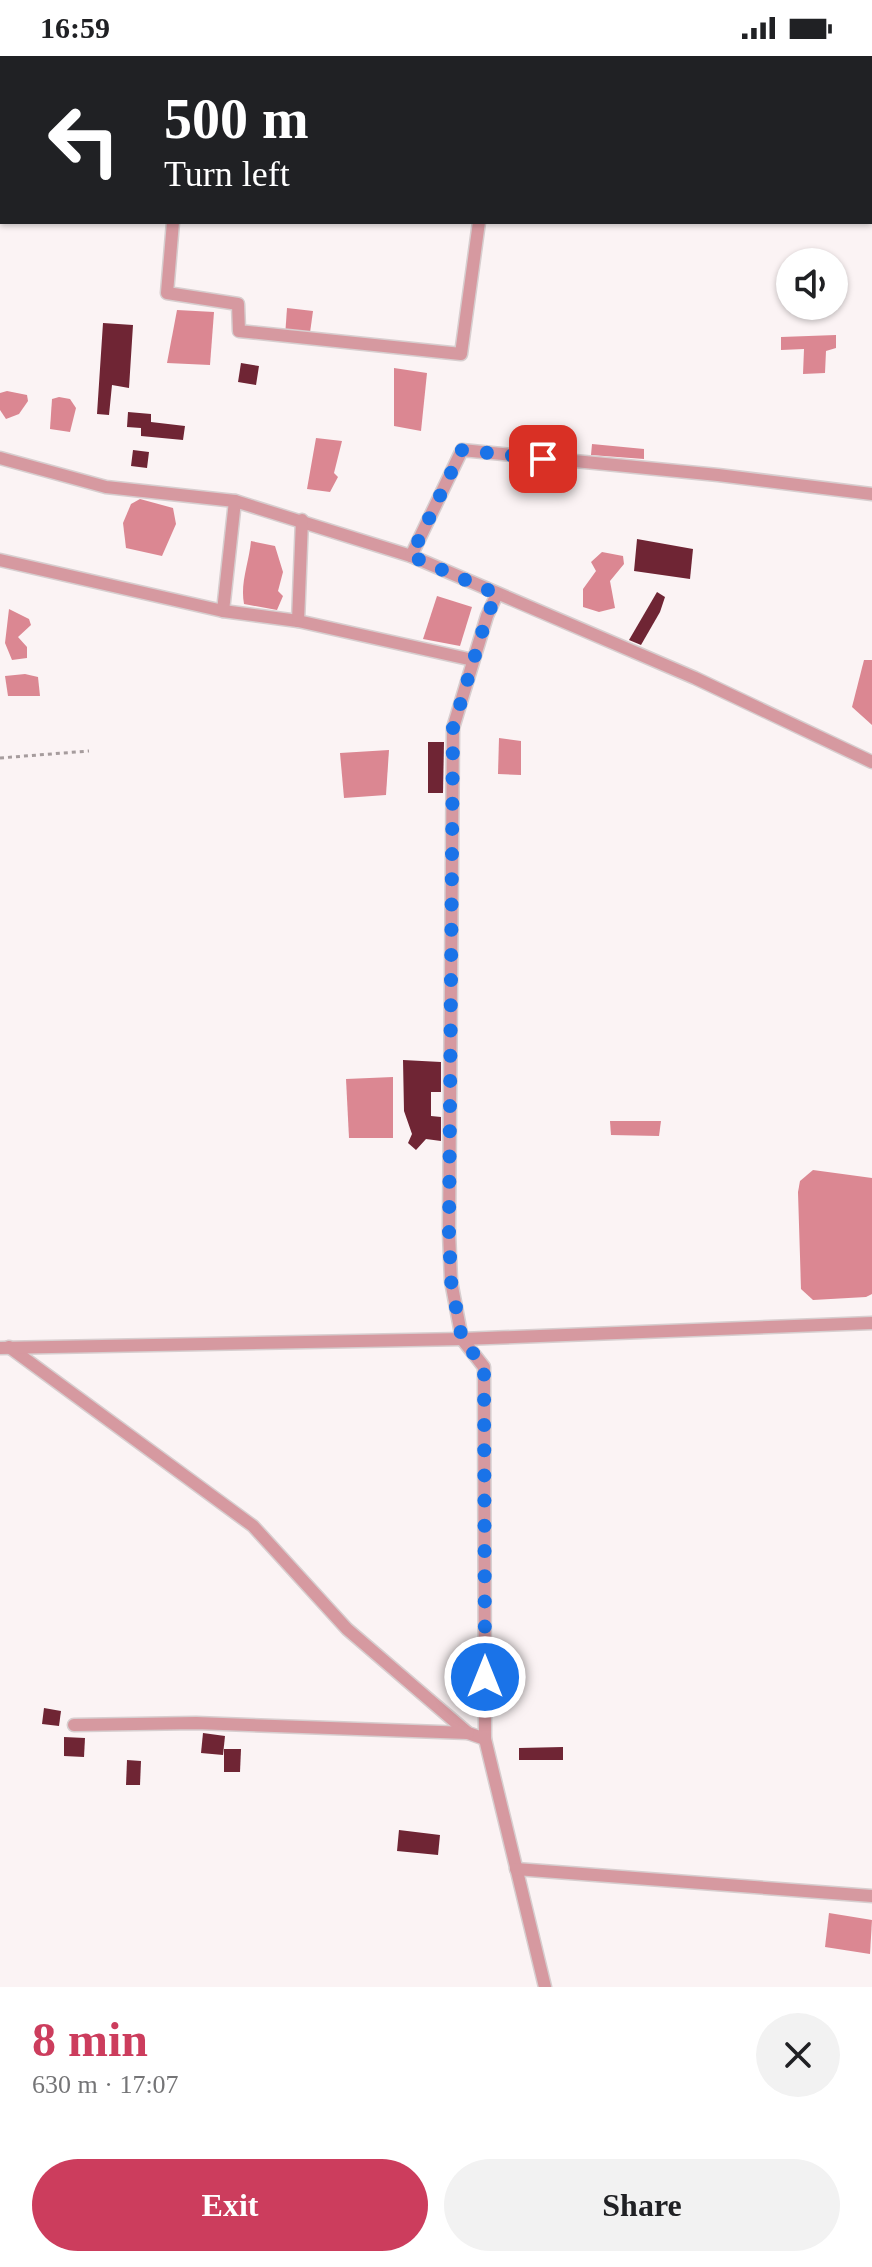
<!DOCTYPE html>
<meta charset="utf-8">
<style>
:root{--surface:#fff;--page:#f2f2f2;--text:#202124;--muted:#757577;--accent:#cc3d5d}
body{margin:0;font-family:Georgia,serif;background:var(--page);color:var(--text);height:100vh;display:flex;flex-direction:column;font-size:30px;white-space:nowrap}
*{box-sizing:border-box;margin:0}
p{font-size:26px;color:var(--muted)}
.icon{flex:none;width:44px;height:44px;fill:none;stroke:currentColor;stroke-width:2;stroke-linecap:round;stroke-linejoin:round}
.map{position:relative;height:1931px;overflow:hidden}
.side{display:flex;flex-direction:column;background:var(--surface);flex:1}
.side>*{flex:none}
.banner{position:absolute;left:0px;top:0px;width:872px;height:168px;box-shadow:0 2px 6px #0004;background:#202124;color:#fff;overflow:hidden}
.controls{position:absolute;left:776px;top:192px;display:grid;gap:16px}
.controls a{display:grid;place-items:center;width:72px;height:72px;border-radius:50%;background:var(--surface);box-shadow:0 2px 6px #0004;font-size:40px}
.pin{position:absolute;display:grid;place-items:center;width:68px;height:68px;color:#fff;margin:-34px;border-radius:16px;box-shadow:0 4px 12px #0006}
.me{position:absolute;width:88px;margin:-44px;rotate:0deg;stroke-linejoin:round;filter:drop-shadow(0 0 6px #0008)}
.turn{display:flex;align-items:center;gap:28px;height:168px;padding:0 32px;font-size:36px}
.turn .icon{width:104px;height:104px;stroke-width:2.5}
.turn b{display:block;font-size:56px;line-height:68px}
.round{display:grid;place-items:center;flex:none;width:84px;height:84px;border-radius:42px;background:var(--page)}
.overview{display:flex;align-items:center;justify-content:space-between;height:136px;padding:0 32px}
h1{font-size:48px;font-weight:700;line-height:60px;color:var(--accent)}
.primary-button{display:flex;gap:16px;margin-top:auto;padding:16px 32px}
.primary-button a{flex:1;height:92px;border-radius:48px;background:var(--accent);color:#fff;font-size:32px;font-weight:700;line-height:92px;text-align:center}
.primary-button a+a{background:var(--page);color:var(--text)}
.status{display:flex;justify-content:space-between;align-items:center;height:56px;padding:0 40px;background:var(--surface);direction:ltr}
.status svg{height:22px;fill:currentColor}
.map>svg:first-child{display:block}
.water{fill:#db8792}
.building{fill:#6f2534}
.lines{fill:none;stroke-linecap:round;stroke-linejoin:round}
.street-casing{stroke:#d7cecf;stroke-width:15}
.path{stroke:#a69c9d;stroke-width:3;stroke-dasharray:4 4;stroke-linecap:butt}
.street{stroke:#d699a0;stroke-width:12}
.route{stroke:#1a73e8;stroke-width:14;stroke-dasharray:0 25.2}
</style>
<div class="status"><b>16:59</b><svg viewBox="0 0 49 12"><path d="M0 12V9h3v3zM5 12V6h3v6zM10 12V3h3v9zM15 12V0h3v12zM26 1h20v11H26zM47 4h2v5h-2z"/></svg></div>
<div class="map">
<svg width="872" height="1931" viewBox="0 0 872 1931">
<rect width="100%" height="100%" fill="#fbf3f4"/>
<g class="water">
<path d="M 287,252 L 313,255 L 309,284 L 285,281 Z"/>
<path d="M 177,254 L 214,256 L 210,309 L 167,307 Z"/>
<path d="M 836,279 L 836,292 L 826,295 L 825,317 L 803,318 L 804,293 L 781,294 L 781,281 Z"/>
<path d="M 394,312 L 427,317 L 421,375 L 394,370 Z"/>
<path d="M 7,335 L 27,339 L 28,345 L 19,358 L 6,363 L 0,354 L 0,337 Z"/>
<path d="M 59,341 L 70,343 L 76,352 L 70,376 L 50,373 L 52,343 Z"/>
<path d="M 316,382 L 342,385 L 334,417 L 338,421 L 330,436 L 307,433 Z"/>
<path d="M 592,388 L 644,393 L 644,403 L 591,399 Z"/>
<path d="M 140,443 L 173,452 L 176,468 L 162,500 L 126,492 L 123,467 L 131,448 Z"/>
<path d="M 251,485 L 275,490 L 283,516 L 278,535 L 283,540 L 277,554 L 244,548 C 240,527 249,507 251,485 Z"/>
<path d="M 602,496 L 623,500 L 624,508 L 610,525 L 615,552 L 599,556 L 583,551 L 583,533 L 596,515 L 591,506 Z"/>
<path d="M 437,540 L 472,551 L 460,590 L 423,583 Z"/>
<path d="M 9,553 L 29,563 L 31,569 L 18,581 L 27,591 L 27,602 L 12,604 L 5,587 Z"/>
<path d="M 864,604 L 872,604 L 872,669 L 852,651 Z"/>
<path d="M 25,618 L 38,621 L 40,640 L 8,640 L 5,620 Z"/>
<path d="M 499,682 L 521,685 L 521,719 L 498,718 Z"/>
<path d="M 389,694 L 386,739 L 344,742 L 340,697 Z"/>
<path d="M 393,1021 L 393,1082 L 349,1082 L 346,1023 Z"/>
<path d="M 610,1065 L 661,1065 L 659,1080 L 611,1079 Z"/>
<path d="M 813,1114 L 872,1122 L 872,1238 L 866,1241 L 813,1244 L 801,1233 L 798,1136 L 800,1125 Z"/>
<path d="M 829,1857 L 872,1864 L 870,1898 L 825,1891 Z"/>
</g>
<g class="building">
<path d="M 103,267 L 133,269 L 129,332 L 112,329 L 109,359 L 97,358 Z"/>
<path d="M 241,307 L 259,310 L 256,329 L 238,326 Z"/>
<path d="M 128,356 L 151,358 L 151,366 L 185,370 L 183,384 L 141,380 L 141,372 L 127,371 Z"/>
<path d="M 133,394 L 149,396 L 147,412 L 131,410 Z"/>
<path d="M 637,483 L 693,493 L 690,523 L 634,515 Z"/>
<path d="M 657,536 L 665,541 L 660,556 L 641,589 L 629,584 Z"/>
<path d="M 428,686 L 444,686 L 443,737 L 428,737 Z"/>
<path d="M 403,1004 L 441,1006 L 441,1036 L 431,1036 L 431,1060 L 441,1061 L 441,1085 L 426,1083 L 416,1094 L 408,1087 L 412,1078 L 404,1055 Z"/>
<path d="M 44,1652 L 61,1655 L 59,1670 L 42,1668 Z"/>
<path d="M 203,1677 L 225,1680 L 223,1699 L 201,1697 Z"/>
<path d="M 64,1681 L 85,1682 L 84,1701 L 64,1700 Z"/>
<path d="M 563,1691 L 563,1704 L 519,1704 L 519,1692 Z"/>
<path d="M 224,1693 L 241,1693 L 240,1716 L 224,1716 Z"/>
<path d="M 127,1704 L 141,1705 L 140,1729 L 126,1729 Z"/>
<path d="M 399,1774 L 440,1779 L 438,1799 L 397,1795 Z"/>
</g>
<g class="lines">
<g class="street-casing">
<g id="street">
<path d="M 185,2 L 185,0"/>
<path d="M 870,51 L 872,51"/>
<path d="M 173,166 L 167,237 L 238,248 L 239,275 L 461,298 L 479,166"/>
<path d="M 0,402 L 106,431 L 235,445 L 411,500 L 695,622 L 872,706"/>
<path d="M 411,500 L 462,394 L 718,419 L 872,438"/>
<path d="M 0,504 L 223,555 L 298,565 L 473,604"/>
<path d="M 497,538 L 487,560 L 453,672 L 449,1176 L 451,1225 L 462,1283 L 484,1311 L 485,1683 L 545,1931"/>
<path d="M 223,555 L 235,445"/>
<path d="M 298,565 L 302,464"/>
<path d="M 9,1291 L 253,1470 L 347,1573 L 468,1677 L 485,1683"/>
<path d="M 0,1292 L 462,1283 L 872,1267"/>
<path d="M 74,1669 L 196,1667 L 468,1677"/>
<path d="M 516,1813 L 872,1840"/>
</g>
</g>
<path class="path" d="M 0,702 L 89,695"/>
<use href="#street" class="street"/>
</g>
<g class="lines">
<path class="route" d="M 485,1621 L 484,1311 L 462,1283 L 451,1225 L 449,1176 L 453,672 L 487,560 L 497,538 L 411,500 L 462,394 L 543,403"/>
</g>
</svg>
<div class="controls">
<a><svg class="icon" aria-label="sound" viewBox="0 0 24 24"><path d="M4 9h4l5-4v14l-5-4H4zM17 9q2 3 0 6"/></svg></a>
</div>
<div class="pin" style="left:543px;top:403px;background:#d93025"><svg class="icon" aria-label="arrive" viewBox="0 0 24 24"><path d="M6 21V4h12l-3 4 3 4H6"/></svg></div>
<svg class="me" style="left:485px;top:1621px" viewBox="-20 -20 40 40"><circle r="17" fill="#1a73e8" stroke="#fff" stroke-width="3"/><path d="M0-11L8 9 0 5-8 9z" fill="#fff"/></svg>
<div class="banner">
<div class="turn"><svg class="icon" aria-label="left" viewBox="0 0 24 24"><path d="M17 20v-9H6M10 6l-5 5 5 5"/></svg><div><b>500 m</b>Turn left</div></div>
</div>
</div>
<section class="side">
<div class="overview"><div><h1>8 min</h1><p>630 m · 17:07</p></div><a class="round"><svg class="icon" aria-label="close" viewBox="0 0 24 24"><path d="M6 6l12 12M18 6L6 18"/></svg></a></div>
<div class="primary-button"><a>Exit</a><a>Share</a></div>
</section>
